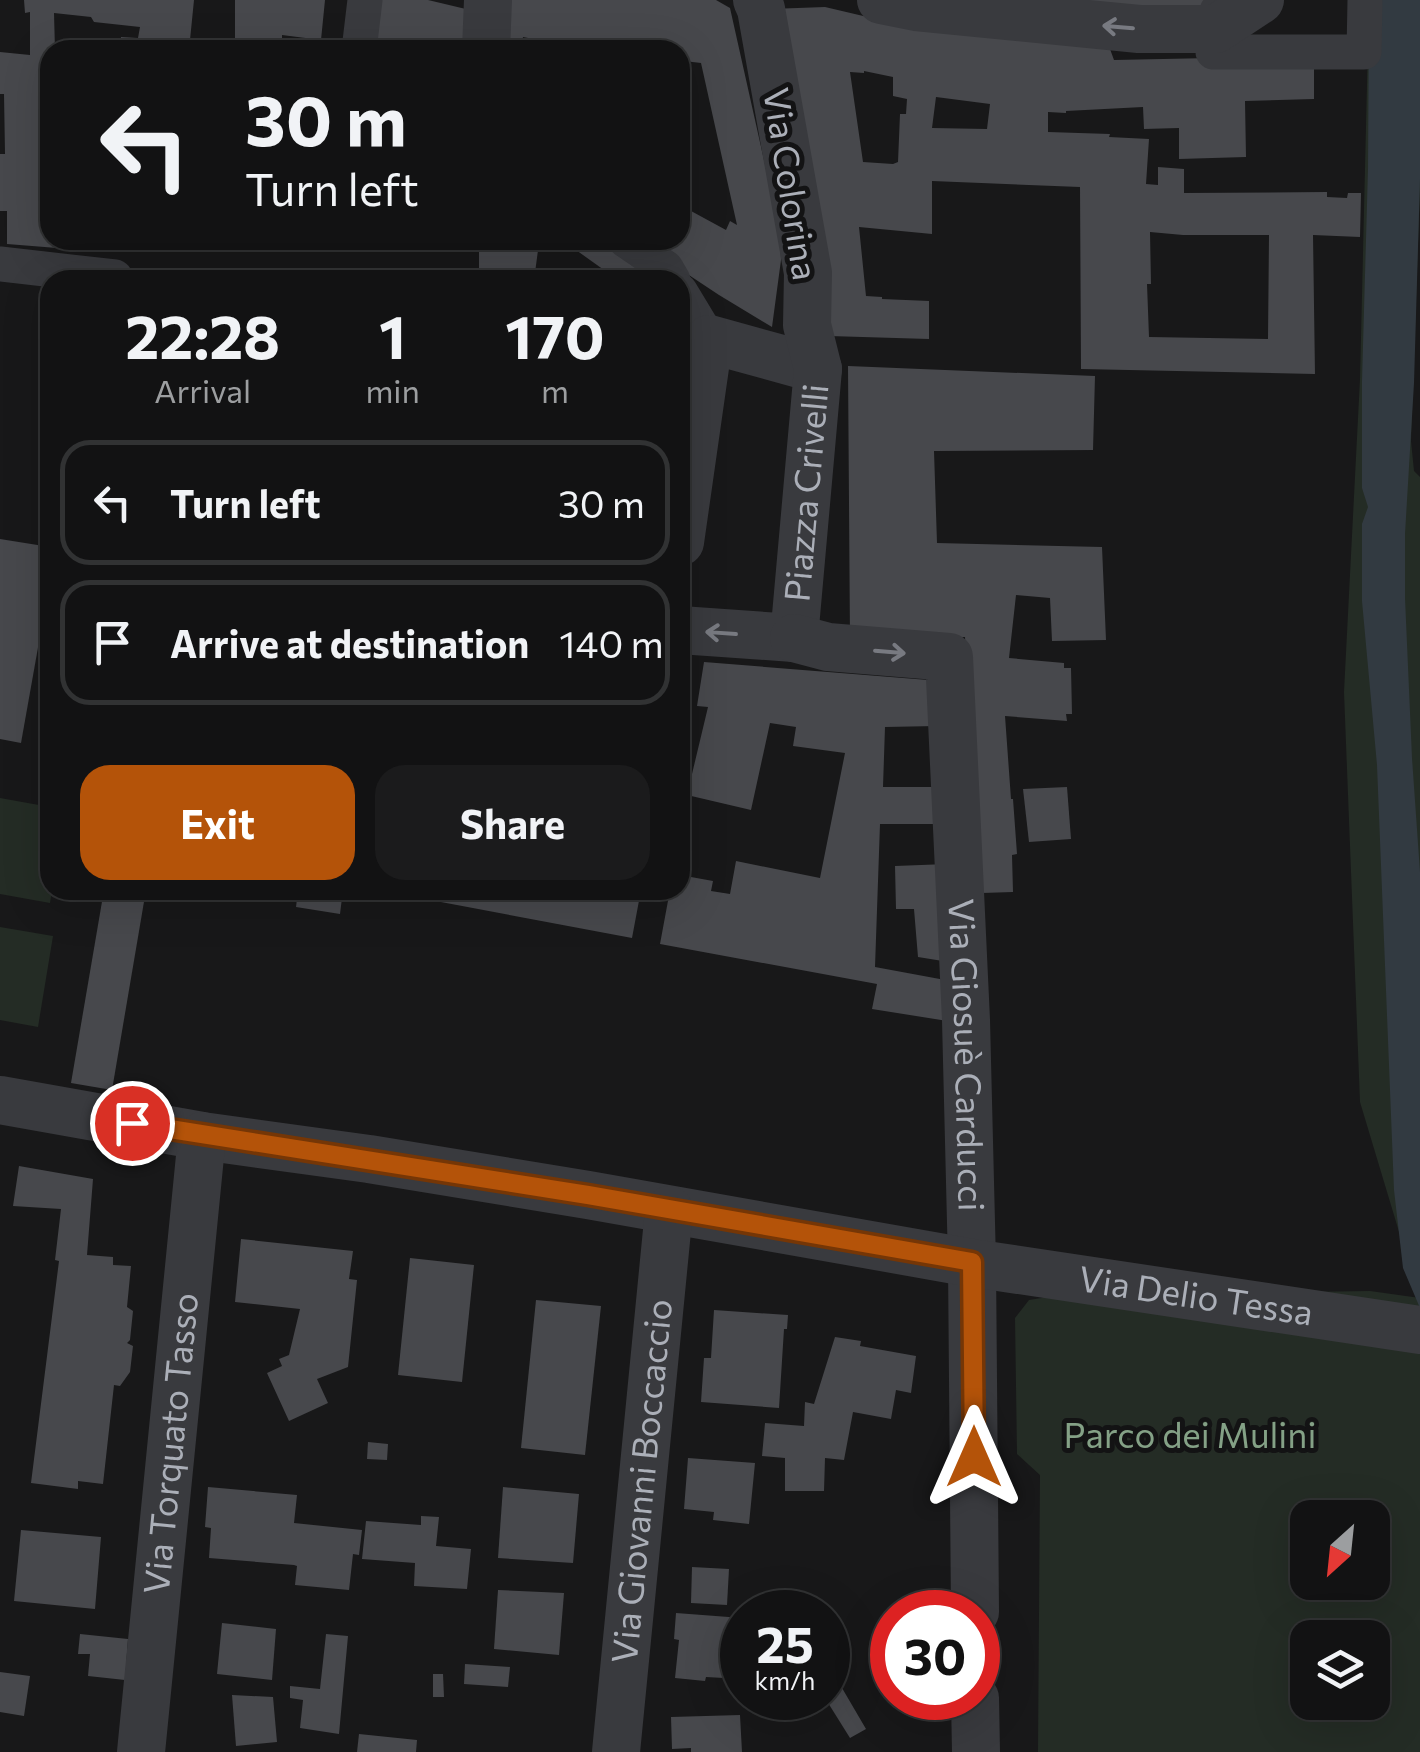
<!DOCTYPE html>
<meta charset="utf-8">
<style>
:root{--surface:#121213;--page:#1b1b1c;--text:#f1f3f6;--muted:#9c9ea0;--line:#313233;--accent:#b45309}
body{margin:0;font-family:Commissioner,sans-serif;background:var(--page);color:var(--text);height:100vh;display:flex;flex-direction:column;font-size:38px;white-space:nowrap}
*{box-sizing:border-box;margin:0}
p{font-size:32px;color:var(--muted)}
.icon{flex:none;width:55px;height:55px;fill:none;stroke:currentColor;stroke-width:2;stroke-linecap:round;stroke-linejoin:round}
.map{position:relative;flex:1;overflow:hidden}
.sheet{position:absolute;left:40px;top:270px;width:650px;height:630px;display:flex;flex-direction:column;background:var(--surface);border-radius:30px;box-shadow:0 10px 40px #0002,0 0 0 2px var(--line)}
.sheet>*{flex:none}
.banner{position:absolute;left:40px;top:40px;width:650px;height:210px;border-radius:30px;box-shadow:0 10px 40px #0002,0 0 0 2px var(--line);background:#121213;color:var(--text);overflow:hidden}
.needle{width:65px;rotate:207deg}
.fabs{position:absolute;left:1290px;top:1500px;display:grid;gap:20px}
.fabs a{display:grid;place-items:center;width:100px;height:100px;border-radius:20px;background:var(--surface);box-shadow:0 10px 40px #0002,0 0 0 2px var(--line);font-size:50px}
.speed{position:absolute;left:720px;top:1590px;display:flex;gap:20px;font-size:50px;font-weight:700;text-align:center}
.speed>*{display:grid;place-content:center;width:130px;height:130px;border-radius:50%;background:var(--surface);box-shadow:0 10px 40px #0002,0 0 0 2px var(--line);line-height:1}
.speed small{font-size:25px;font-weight:400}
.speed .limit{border:15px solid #d22;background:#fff;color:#111}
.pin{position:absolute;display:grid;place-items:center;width:85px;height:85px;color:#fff;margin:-42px;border:5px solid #fff;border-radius:50%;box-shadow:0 2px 10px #0007}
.me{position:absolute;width:110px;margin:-55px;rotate:0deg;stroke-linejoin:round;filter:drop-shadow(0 0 8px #0008)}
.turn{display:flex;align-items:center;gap:35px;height:210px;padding:0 40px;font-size:45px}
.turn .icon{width:130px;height:130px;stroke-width:2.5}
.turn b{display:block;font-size:70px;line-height:85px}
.eta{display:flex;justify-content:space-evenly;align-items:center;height:170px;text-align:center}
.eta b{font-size:60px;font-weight:700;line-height:70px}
.action{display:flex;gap:20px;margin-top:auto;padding:20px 40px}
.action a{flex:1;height:115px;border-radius:30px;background:var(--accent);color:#fff;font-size:40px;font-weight:700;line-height:115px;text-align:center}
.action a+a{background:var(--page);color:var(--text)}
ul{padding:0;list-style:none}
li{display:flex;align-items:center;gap:30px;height:125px;margin:0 20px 15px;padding:0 20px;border:5px solid var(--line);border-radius:30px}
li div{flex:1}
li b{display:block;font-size:38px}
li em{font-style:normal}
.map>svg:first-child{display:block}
.green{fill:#242c25;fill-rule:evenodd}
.water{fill:#323a41}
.building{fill:#47484c;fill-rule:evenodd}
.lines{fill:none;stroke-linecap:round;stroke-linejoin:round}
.pedestrian{stroke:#393a3e;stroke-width:35}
.minor{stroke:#393a3e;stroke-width:48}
.oneway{stroke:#787a81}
.route-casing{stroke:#753606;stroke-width:25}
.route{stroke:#b45309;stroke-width:18}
.labels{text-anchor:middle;stroke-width:10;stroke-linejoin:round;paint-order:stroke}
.street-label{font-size:35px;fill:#abafb8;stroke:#131314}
.park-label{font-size:35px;fill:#84a186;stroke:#131314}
</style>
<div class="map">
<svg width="1420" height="1752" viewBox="0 0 1420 1752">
<rect width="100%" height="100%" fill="#181819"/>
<g class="green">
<path d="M 1369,0 L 1420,0 L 1420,188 L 1411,441 L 1414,471 L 1420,477 L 1420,1286 L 1412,1275 L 1360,1102 L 1344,692 L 1360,379 Z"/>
<path d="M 0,798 L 50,807 L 50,890 L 52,890 L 50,903 L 0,894 Z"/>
<path d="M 0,927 L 53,936 L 38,1027 L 0,1020 Z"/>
<path d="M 1370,1291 L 1420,1298 L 1420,1752 L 1038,1752 L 1040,1475 L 1017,1454 L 1015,1318 L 1029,1300 L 1054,1296 ZM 1308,1518 L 1372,1518 L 1372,1582 L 1308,1582 ZM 1308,1638 L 1372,1638 L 1372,1702 L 1308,1702 Z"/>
</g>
<path class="water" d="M 1369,0 L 1420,0 L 1420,179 L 1414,383 L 1405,534 L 1405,598 L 1412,758 L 1420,872 L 1420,1308 L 1403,1268 L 1394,1190 L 1377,765 L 1362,601 L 1362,524 L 1368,507 L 1362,488 L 1362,381 L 1368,169 Z"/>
<g class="building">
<path d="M 24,0 L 194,0 L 189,50 L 120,50 L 121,37 L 138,38 L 140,27 L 94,22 L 91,17 L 54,13 L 55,50 L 50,50 L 50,240 L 82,240 L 82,250 L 7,244 L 7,211 L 0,211 L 0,154 L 5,154 L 4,94 L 0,94 L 0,52 L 30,55 L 30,12 L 25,13 Z"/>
<path d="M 235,0 L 325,0 L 321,40 L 282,35 L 282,50 L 235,50 Z"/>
<path d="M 378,0 L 428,0 L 470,10 L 467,50 L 369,50 Z"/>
<path d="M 496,0 L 716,0 L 730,8 L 780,232 L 781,260 L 772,327 L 719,295 L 636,240 L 680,240 L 680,205 L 726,230 L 730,221 L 737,225 L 701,63 L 684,61 L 682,72 L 680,72 L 680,50 L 590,50 L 523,37 L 521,50 L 491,50 Z"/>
<path d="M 989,0 L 1217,0 L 1217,8 Z"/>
<path d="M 825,7 L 876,19 L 1110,49 L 1114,60 L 1314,56 L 1314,99 L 1245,101 L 1246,157 L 1179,159 L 1179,128 L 1144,129 L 1143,107 L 1066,111 L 1066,113 L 1048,112 L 1048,132 L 1110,134 L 1109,137 L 1149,139 L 1146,184 L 1158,185 L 1158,167 L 1184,169 L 1184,193 L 1327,192 L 1327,197 L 1347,198 L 1348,193 L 1361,193 L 1360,237 L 1313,235 L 1315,374 L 1081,369 L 1080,187 L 932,181 L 932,234 L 859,227 L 866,296 L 882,297 L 882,299 L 929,301 L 929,339 L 829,336 L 770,9 ZM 864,71 L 893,77 L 893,96 L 907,99 L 906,114 L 900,114 L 898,162 L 893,164 L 863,162 L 850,72 L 864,73 ZM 936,97 L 990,104 L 987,129 L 932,128 ZM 1150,232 L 1183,235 L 1269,235 L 1268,339 L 1149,337 L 1147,284 L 1151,284 Z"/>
<path d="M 479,240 L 525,240 L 525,242 L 539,243 L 534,280 L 479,280 Z"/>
<path d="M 562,240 L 605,240 L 660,280 L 618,280 Z"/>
<path d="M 848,366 L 1095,376 L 1093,450 L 934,451 L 937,543 L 1102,547 L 1106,640 L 1052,641 L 1050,598 L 1016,595 L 1009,658 L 1064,663 L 1064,668 L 1071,668 L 1072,714 L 1066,714 L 1067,721 L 1005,716 L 1011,799 L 1013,799 L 1017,854 L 1012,855 L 1013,892 L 982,893 L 974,859 L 965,637 L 850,641 Z"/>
<path d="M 0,539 L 50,547 L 50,580 L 21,743 L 0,739 Z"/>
<path d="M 704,662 L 928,680 L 937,726 L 885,727 L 883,787 L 944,787 L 944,824 L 880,824 L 875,967 L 956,982 L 960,1023 L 872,1009 L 877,984 L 660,944 L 670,890 L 680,890 L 680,875 L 713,881 L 711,891 L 730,894 L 736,861 L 820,878 L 845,753 L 793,746 L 796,727 L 770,723 L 751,810 L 687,795 L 708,707 L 697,706 Z"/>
<path d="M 1067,787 L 1071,839 L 1029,842 L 1023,789 Z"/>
<path d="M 947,864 L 955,963 L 918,957 L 914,909 L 896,909 L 895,866 Z"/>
<path d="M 104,890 L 146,890 L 112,1090 L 71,1083 Z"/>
<path d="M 298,890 L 343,890 L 340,914 L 296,907 Z"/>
<path d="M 410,890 L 641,890 L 632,938 L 409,896 Z"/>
<path d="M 19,1166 L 93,1179 L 87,1255 L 113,1257 L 113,1265 L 131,1266 L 127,1307 L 133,1311 L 130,1340 L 127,1343 L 133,1346 L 130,1372 L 120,1386 L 114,1385 L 103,1484 L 78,1481 L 78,1489 L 31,1483 L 59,1261 L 55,1260 L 61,1209 L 13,1206 Z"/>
<path d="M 241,1239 L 353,1251 L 349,1279 L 357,1280 L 348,1367 L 317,1379 L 328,1403 L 289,1421 L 267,1373 L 282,1366 L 279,1359 L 289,1355 L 300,1309 L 235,1302 Z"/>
<path d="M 410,1258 L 474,1265 L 462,1382 L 398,1375 Z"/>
<path d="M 536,1300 L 601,1306 L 585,1455 L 521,1448 Z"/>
<path d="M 714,1310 L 788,1315 L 787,1329 L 784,1329 L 779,1408 L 701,1402 L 704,1358 L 711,1358 Z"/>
<path d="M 835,1337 L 861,1341 L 860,1346 L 916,1356 L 911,1393 L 896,1390 L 891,1419 L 853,1412 L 844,1460 L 825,1458 L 824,1491 L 785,1491 L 785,1458 L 762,1456 L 765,1423 L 804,1426 L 805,1402 L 814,1404 Z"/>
<path d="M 368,1442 L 388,1444 L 387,1460 L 367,1459 Z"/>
<path d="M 688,1458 L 755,1463 L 749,1524 L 713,1520 L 714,1512 L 684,1509 Z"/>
<path d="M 208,1487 L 297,1495 L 294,1523 L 362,1530 L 359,1555 L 353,1554 L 349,1590 L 295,1585 L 297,1566 L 294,1565 L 209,1558 L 211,1528 L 205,1527 Z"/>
<path d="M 503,1487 L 579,1494 L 573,1563 L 498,1558 Z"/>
<path d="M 421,1516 L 439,1517 L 436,1546 L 471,1549 L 467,1589 L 414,1586 L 415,1563 L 362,1559 L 366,1521 L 421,1525 Z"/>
<path d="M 21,1530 L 101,1537 L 95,1609 L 14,1601 Z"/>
<path d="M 692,1567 L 729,1569 L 727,1605 L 691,1603 Z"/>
<path d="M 498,1590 L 564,1593 L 559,1655 L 494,1649 Z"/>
<path d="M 676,1613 L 742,1618 L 742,1679 L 706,1677 L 705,1681 L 675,1678 L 679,1640 L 674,1639 Z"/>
<path d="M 222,1623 L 276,1629 L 272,1680 L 217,1674 Z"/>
<path d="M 80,1634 L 128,1639 L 125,1680 L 88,1676 L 90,1654 L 78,1654 Z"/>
<path d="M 326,1634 L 348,1636 L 339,1734 L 300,1728 L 303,1700 L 290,1698 L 290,1686 L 320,1689 Z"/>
<path d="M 465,1664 L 510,1667 L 508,1687 L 464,1684 Z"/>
<path d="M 0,1672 L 30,1676 L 24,1716 L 0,1712 Z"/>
<path d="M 433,1674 L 443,1674 L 444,1697 L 433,1697 Z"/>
<path d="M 835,1676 L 866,1729 L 850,1738 L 825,1698 L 828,1698 L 828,1677 Z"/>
<path d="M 232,1695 L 273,1697 L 277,1742 L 236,1746 Z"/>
<path d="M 740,1715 L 742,1752 L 691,1752 L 691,1748 L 672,1749 L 671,1717 Z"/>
<path d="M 359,1734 L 417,1740 L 416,1752 L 357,1752 Z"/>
</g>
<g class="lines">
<g class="pedestrian">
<path d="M 1217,11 L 1213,52 L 1364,52 L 1365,0"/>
<path d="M 359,50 L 365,0"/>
<path d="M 625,240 L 666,268 L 673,280"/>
<path d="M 0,264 L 115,277"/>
<path d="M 680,291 L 709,339"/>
</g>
<g class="minor">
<path d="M 881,0 L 916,7 L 1139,29 L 1216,29 L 1260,0"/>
<path d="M 486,50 L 488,0"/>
<path d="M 680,542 L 709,339 L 818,369"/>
<path id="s1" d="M 680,630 L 794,638 L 818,369 L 807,325 L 808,273 L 761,9 L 757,0"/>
<path id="s2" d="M 794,638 L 828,647 L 949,657 L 966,1020 L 972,1263 L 975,1612"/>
<path id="s3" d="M 0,1100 L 202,1136 L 369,1159 L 588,1195 L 972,1263 L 1420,1330"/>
<path d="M 975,1698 L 976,1752"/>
<path id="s4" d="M 141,1752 L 202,1136"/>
<path id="s5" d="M 616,1752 L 669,1210"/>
</g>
</g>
<defs><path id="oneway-shaft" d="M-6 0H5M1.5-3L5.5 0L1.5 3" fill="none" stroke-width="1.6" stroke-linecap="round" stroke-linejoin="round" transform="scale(2.5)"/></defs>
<g class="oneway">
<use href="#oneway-shaft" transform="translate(1118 27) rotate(-175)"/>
<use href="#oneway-shaft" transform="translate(721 633) rotate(-176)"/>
<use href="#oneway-shaft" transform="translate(890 652) rotate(5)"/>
</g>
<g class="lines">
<g class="route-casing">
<path id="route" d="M 132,1123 L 588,1195 L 972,1262 L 974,1457"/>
</g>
<use href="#route" class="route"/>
</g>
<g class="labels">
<g class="street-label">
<text transform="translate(790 184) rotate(81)" y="12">Via Colorina</text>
<text dy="12" stroke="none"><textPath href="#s1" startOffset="260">Piazza Crivelli</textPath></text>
<text dy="12" stroke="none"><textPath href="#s2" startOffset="555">Via Giosuè Carducci</textPath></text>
<text dy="12" stroke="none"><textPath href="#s3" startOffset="1212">Via Delio Tessa</textPath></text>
<text dy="12" stroke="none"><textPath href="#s4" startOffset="310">Via Torquato Tasso</textPath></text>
<text dy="12" stroke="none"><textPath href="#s5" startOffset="272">Via Giovanni Boccaccio</textPath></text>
</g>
<g class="park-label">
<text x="1190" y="1448">Parco dei Mulini</text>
</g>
</g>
</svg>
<div class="fabs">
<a><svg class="needle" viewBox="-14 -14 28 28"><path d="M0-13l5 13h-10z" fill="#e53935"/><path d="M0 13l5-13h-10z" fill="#9c9ea0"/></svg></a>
<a><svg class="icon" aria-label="layers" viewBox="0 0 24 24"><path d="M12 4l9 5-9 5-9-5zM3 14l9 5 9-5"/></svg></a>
</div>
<div class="speed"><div>25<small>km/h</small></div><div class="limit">30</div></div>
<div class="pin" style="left:132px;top:1123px;background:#d93025"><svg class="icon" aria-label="arrive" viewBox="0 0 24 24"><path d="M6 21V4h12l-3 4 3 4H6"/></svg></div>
<svg class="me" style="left:974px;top:1457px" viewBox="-20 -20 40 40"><path d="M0-17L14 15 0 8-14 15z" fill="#b45309" stroke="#fff" stroke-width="4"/></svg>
<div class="banner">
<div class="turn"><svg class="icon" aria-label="left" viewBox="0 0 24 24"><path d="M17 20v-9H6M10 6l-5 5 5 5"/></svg><div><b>30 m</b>Turn left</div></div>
</div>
<section class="sheet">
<div class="eta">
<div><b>22:28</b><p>Arrival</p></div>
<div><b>1</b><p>min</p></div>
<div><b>170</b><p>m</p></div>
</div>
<ul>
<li><svg class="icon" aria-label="left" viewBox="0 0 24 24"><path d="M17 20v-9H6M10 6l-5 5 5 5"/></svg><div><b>Turn left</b></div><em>30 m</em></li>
<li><svg class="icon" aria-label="arrive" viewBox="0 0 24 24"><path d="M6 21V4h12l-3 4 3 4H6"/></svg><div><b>Arrive at destination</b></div><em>140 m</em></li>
</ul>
<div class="action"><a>Exit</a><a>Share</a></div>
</section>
</div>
